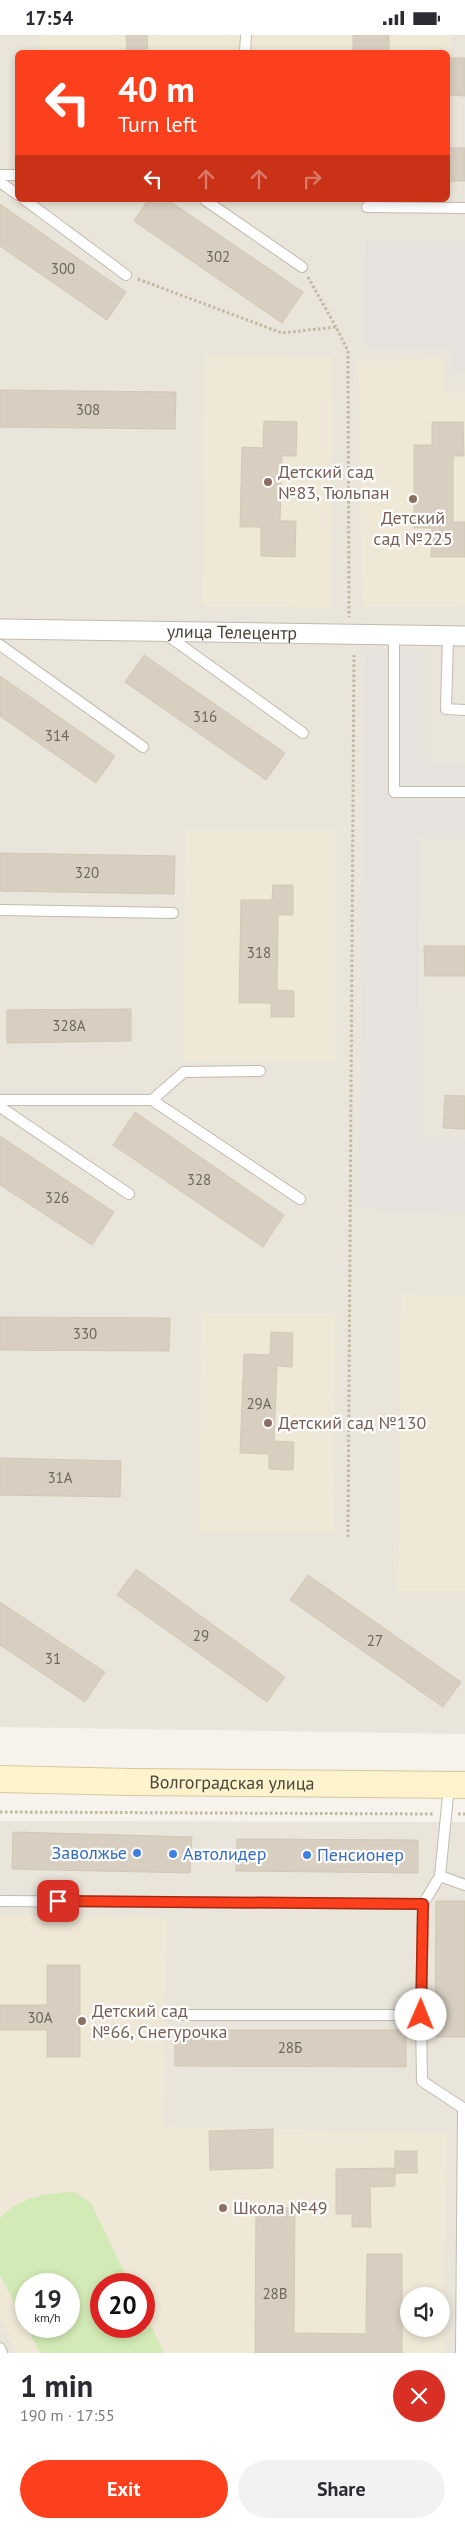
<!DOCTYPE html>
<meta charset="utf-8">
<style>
:root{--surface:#fff;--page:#f2f2f3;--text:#2b2b33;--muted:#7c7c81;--accent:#fc3f1d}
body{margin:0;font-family:"PT Sans",sans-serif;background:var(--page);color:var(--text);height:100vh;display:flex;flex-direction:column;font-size:19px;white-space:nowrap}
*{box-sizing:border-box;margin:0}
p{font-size:16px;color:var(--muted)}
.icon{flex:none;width:28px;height:28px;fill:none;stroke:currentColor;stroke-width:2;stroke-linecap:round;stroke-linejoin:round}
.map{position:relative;height:2318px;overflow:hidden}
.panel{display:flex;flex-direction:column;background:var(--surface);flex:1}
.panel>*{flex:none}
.banner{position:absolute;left:15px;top:15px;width:435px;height:152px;border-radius:8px;box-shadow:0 2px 8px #0003;background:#fc3f1d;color:#fff;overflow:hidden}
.fabs{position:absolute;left:400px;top:2252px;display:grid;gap:10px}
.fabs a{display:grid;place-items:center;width:50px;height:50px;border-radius:50%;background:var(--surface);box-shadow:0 2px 8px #0003;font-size:25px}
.speed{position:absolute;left:15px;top:2238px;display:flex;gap:10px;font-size:25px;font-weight:700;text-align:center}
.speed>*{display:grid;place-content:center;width:65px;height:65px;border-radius:50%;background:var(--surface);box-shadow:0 2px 8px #0003;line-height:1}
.speed small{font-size:12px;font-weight:400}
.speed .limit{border:8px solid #d22;background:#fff;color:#111}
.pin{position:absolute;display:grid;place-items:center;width:42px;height:42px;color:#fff;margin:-21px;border-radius:10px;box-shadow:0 2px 8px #0006}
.me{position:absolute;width:55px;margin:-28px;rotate:1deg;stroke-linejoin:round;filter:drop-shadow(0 0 4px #0008)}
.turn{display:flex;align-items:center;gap:18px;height:105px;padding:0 20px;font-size:22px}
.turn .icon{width:65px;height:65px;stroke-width:2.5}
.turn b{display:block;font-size:35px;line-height:42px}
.lanes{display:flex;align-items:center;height:48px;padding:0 20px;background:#0003;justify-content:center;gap:25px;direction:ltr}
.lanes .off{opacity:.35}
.round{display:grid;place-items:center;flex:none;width:52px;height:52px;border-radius:26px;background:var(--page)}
.headline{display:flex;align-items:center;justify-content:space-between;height:85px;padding:0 20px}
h1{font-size:30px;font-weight:600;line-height:38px}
.cta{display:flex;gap:10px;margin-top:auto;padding:10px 20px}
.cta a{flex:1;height:58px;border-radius:30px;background:var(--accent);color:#fff;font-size:20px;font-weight:600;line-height:58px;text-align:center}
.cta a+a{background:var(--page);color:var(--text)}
.status{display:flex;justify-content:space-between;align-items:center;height:35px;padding:0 25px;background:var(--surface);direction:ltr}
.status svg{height:14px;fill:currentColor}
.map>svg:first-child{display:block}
.residential{fill:#eae5da;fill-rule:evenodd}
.industrial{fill:#e6e2dd}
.education{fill:#efe8d6;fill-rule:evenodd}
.green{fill:#d2eab5;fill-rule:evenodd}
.building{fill:#d8cfc1;stroke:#d3c7b4}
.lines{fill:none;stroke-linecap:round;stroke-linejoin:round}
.service-casing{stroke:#c2bbae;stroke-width:12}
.minor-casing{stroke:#c2bbae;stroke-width:21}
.secondary-casing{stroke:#d6c79b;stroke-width:28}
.path{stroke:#c4b79f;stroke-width:3;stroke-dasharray:2.5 2.5;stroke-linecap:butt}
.service{stroke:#fff;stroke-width:10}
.minor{stroke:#fff;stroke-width:19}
.secondary{stroke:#fff3cd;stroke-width:26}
.route-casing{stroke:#a42913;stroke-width:12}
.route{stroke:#fc3f1d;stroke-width:9}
.education-dot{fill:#8d6e63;stroke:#fff;stroke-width:2}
.shop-dot{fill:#3f7fe0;stroke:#fff;stroke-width:2}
.labels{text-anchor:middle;stroke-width:4.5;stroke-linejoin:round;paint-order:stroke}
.number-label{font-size:15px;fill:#6e675b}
.education-label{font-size:18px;fill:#785e54;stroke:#fff;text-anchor:start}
.street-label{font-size:18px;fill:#4b4439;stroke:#fff}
.shop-label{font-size:18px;fill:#366cbe;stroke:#fff;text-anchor:start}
</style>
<div class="status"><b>17:54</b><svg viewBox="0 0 49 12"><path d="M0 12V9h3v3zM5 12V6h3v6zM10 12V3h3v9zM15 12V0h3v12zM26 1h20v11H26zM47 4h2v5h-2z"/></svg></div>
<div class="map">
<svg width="465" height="2318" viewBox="0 0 465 2318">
<rect width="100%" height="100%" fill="#f6f3ec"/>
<g class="residential">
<path d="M 0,0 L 465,0 L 465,1699 L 0,1692 ZM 18,18 L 448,18 L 448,165 L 18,165 Z"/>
<path d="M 0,1786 L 465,1787 L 465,2318 L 0,2318 ZM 26,2249 L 69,2249 L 69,2291 L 26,2291 ZM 101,2249 L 144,2249 L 144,2291 L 101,2291 ZM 409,2261 L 441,2261 L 441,2294 L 409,2294 Z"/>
</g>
<g class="industrial">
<path d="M 365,206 L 465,206 L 465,335 L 452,335 L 452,311 L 364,310 Z"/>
<path d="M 365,615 L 426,615 L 426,731 L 465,731 L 465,803 L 420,803 L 417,1105 L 465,1106 L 465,1177 L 359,1173 Z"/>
</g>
<g class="education">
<path d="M 40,0 L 451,0 L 450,83 L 448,83 L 448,18 L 40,18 Z"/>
<path d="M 205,320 L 333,322 L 330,573 L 202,571 Z"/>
<path d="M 445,324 L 445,357 L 465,357 L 465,571 L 362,572 L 358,325 Z"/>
<path d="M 185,796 L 336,796 L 336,1027 L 184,1027 Z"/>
<path d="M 401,1260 L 465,1261 L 465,1556 L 398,1556 Z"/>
<path d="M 201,1278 L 335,1278 L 334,1498 L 200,1498 Z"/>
<path d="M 0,1880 L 167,1883 L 163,2092 L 447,2098 L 444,2318 L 16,2318 L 0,2283 ZM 26,2249 L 69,2249 L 69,2291 L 26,2291 ZM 101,2249 L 144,2249 L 144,2291 L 101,2291 ZM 409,2261 L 441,2261 L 441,2294 L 409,2294 Z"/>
</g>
<path class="green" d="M 75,2157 L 91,2168 L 130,2249 L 101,2249 L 101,2291 L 144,2291 L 144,2277 L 164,2318 L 40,2318 L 0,2240 L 0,2183 C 22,2161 46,2158 75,2157 ZM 26,2249 L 69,2249 L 69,2291 L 26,2291 Z"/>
<g class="building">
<path d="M 126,0 L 147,0 L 148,18 L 127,18 Z"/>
<rect x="353" y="0" width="36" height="18"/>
<path d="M 448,23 L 465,23 L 465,61 L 448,60 Z"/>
<rect x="448" y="113" width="17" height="33"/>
<path d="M 148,165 L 168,165 L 303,257 L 282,288 L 134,186 Z"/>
<path d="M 0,169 L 126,257 L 107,285 L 0,211 Z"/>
<path d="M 0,355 L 176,357 L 175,394 L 0,392 Z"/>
<path d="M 264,386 L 297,387 L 296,421 L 282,421 L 280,486 L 296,486 L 295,522 L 261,521 L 261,492 L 240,492 L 242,412 L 263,413 Z"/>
<path d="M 432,387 L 463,387 L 464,421 L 453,421 L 453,487 L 465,487 L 465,522 L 431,522 L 432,493 L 414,493 L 414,410 L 432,410 Z"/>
<path d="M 144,620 L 285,718 L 266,745 L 125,647 Z"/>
<path d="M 0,641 L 115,721 L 96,748 L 0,681 Z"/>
<path d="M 0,818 L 175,821 L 174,859 L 0,856 Z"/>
<path d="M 273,850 L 293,850 L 293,880 L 278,880 L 277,955 L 294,956 L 294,982 L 271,982 L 271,968 L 239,968 L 241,865 L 272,865 Z"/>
<path d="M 424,911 L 465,911 L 465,941 L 425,941 Z"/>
<path d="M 131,974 L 131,1006 L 7,1008 L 7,975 Z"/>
<path d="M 445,1060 L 465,1061 L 465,1094 L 443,1093 Z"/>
<path d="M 135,1077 L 284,1180 L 263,1212 L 113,1110 Z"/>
<path d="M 0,1101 L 114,1177 L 92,1210 L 0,1150 Z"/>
<path d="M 0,1282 L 170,1283 L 169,1316 L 0,1315 Z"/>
<path d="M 271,1297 L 293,1298 L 292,1332 L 277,1331 L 274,1406 L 294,1407 L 293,1435 L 269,1434 L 269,1419 L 240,1418 L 244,1319 L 270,1320 Z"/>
<path d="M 0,1423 L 121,1426 L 120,1462 L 0,1460 Z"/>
<path d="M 136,1534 L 285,1642 L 267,1667 L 117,1560 Z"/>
<path d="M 308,1540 L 461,1647 L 443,1672 L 290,1565 Z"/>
<path d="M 0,1567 L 105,1637 L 85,1667 L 0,1610 Z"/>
<path d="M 13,1797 L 192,1802 L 190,1838 L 12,1834 Z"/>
<path d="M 237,1804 L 418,1805 L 418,1838 L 236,1836 Z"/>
<path d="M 436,1866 L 465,1866 L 465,2002 L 435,2002 Z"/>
<path d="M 47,1930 L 80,1930 L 80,2022 L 47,2022 L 47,1995 L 0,1995 L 0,1970 L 47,1970 Z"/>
<path d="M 175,1995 L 406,1995 L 406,2032 L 175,2031 Z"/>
<path d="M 273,2094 L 273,2133 L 210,2135 L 209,2096 Z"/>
<rect x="395" y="2116" width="22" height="22"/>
<path d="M 395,2133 L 395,2151 L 370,2152 L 371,2192 L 352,2192 L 352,2179 L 336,2179 L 336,2134 Z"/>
<path d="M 256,2172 L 295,2173 L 294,2298 L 366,2299 L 367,2219 L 402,2219 L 402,2318 L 255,2318 Z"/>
</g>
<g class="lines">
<g class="service-casing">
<g id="service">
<path d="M 245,18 L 246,0"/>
<path d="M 0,140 L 18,140"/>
<path d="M 0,147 L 18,160"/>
<path d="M 25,165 L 126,240"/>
<path d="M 205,165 L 302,232"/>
<path d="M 367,172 L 465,173"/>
<path d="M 164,598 L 303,698"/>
<path d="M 394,600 L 394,757 L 465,757"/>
<path d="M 448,601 L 446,674 L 465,675"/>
<path d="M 0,610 L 143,712"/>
<path d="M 0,875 L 173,878"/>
<path d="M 0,1065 L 152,1065 L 300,1164"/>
<path d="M 152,1065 L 184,1037 L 260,1036"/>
<path d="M 0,1072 L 129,1159"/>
<path d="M 440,1841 L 465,1850"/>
<path d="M 0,1866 L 423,1869"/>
<path d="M 184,1980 L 421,1980 L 423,1869 L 440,1841 L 449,1751"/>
<path d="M 421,1980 L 422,2046 L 463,2073 L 461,2318"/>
<path d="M 0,2313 L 2,2318"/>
</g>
</g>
<g class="minor-casing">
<g id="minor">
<path id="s1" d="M 0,594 L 465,601"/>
</g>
</g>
<g class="secondary-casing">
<g id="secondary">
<path id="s2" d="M 0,1744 L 131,1747 L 465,1750"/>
</g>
</g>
<g class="path">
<path d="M 308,242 L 336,292"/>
<path d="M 138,244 L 282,298 L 336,292 L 348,316 L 349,582"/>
<path d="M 348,1502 L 354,620"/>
<path d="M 0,1777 L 434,1779"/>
<path d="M 458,1779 L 465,1779"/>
</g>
<use href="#service" class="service"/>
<use href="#minor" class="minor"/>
<use href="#secondary" class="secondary"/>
</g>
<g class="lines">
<g class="route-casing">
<path id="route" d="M 58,1866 L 423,1869 L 421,1980"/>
</g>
<use href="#route" class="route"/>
</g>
<g class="education-dot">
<circle cx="268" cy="447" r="5"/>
<circle cx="413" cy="464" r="5"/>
<circle cx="268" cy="1388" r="5"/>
<circle cx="82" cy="1986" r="5"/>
<circle cx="223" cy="2173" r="5"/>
</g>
<g class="shop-dot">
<circle cx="137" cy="1818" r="5"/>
<circle cx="173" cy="1819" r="5"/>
<circle cx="307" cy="1820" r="5"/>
</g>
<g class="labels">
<g class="number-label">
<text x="218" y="227">302</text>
<text x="63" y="239">300</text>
<text x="88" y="380">308</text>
<text x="205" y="687">316</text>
<text x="57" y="706">314</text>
<text x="87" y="843">320</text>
<text x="259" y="923">318</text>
<text x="69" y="996">328А</text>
<text x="199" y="1150">328</text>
<text x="57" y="1168">326</text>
<text x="85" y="1304">330</text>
<text x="259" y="1374">29А</text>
<text x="60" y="1448">31А</text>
<text x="201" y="1606">29</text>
<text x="375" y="1611">27</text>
<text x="53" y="1629">31</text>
<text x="40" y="1988">30А</text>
<text x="290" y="2018">28Б</text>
<text x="275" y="2264">28В</text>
</g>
<g class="education-label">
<text x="278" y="443">Детский сад<tspan x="278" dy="21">№83, Тюльпан</tspan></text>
<text x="413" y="489" text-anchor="middle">Детский<tspan x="413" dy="21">сад №225</tspan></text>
<text x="278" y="1394">Детский сад №130</text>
<text x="92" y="1982">Детский сад<tspan x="92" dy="21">№66, Снегурочка</tspan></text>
<text x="233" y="2179">Школа №49</text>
</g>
<g class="street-label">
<text dy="6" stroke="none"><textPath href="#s1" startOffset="232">улица Телецентр</textPath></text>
<text dy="6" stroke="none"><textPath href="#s2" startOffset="232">Волгоградская улица</textPath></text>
</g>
<g class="shop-label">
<text x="127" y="1824" text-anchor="end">Заволжье</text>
<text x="183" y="1825">Автолидер</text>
<text x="317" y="1826">Пенсионер</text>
</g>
</g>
</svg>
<div class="fabs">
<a><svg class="icon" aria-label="sound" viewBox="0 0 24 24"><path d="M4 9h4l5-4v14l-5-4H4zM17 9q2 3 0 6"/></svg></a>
</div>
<div class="speed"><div>19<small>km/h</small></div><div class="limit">20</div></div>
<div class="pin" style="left:58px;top:1866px;background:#d93025"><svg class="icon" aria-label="arrive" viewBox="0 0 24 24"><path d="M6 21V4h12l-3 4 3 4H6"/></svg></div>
<svg class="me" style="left:421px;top:1980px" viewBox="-20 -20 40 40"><circle r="19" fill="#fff"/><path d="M0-13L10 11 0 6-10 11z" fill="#fc3f1d"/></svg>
<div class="banner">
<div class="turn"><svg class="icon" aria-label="left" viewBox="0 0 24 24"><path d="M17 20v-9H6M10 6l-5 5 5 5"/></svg><div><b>40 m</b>Turn left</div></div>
<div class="lanes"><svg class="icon" aria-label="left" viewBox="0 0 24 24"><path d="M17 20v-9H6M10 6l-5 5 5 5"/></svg><svg class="icon off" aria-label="ahead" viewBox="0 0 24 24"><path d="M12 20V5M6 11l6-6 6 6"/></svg><svg class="icon off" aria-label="ahead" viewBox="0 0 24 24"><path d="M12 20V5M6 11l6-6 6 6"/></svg><svg class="icon off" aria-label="right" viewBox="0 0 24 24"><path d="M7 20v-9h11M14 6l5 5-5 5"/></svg></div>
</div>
</div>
<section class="panel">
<div class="headline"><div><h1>1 min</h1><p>190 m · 17:55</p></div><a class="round" style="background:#d93025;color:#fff"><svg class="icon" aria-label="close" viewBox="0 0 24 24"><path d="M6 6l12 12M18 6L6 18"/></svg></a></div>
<div class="cta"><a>Exit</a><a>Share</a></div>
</section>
